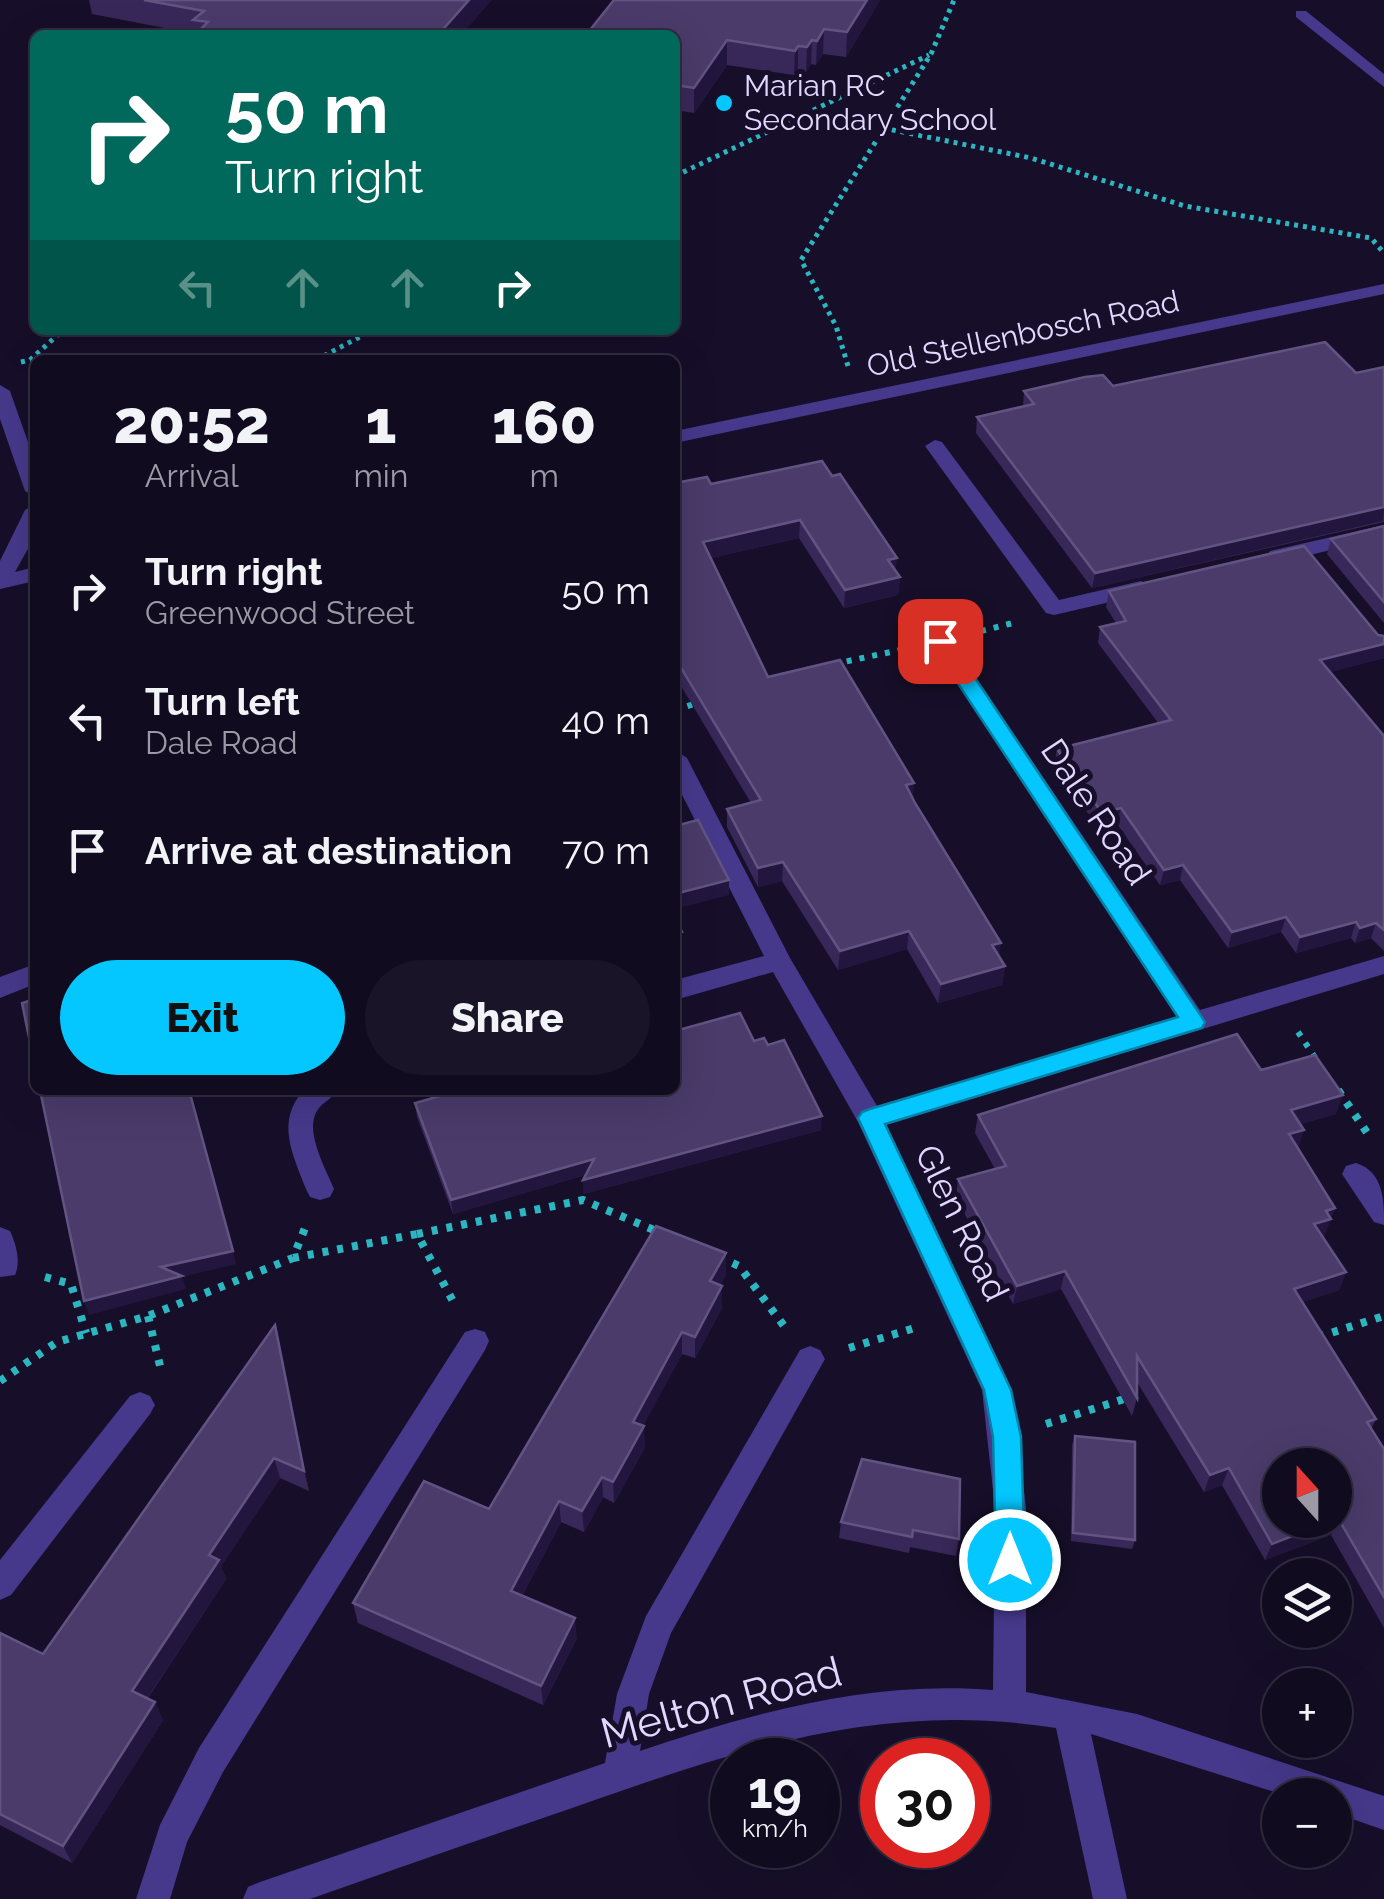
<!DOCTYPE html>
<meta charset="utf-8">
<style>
:root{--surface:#110b20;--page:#1a1429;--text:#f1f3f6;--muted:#9c9ba5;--line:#302b3e;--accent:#04c7ff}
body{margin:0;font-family:Raleway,sans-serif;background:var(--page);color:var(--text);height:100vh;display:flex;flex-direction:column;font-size:38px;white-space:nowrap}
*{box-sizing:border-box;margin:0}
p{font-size:32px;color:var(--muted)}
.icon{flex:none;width:55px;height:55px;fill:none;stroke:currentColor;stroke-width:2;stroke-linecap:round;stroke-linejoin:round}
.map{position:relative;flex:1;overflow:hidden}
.details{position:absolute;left:30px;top:355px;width:650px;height:740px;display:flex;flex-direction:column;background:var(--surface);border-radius:15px;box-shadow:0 10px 40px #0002,0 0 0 2px var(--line)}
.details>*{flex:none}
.guide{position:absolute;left:30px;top:30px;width:650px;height:305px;border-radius:15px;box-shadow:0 10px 40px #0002,0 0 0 2px var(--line);background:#00695c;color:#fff;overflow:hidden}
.needle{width:65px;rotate:339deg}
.buttons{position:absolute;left:1262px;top:1448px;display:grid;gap:20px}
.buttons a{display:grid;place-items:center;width:90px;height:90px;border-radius:50%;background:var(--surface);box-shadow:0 10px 40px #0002,0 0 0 2px var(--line);font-size:50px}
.speed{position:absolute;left:710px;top:1738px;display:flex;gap:20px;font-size:50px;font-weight:700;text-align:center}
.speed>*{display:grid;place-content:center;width:130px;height:130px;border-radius:50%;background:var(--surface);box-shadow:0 10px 40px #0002,0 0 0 2px var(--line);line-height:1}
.speed small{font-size:25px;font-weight:400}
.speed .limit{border:15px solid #d22;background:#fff;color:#111}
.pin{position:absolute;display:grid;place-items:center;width:85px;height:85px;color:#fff;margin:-42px;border-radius:20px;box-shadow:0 5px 15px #0006}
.me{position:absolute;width:110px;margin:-55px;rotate:0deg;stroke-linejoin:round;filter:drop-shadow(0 0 8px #0008)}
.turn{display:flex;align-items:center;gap:35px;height:210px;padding:0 30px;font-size:45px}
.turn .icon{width:130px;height:130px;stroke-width:2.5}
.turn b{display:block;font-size:70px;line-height:85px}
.lanes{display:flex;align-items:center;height:95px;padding:0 30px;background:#0003;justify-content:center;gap:50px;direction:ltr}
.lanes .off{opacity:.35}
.eta{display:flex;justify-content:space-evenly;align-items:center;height:170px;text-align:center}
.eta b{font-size:60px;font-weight:800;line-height:70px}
.action{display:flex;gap:20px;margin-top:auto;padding:20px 30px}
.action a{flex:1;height:115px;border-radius:60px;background:var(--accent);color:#111;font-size:40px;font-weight:800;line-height:115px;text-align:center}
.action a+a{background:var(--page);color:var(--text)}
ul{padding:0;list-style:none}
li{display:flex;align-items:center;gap:30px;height:130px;padding:0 30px}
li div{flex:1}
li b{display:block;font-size:38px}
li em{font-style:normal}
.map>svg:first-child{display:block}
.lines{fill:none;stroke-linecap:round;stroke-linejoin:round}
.path-far2{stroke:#2cb6c0;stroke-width:5;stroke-dasharray:4 5;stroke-linecap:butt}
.path-far1{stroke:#2cb6c0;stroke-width:6;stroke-dasharray:5 8;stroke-linecap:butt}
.path{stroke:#2cb6c0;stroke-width:8;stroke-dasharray:6 9;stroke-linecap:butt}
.minor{fill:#46398b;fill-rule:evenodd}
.wall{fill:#382859}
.shaded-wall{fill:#23163e}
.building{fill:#4a3b6a;stroke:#625482;stroke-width:2.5}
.route{fill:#04c7ff;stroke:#0381a6;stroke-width:2.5}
.poi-dot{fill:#04c7ff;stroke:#170f2a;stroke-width:4}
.labels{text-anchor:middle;stroke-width:10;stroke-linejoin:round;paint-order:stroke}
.far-poi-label{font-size:30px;fill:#e2d8ff;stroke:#170f2a;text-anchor:start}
.far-street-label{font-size:30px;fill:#e2d8ff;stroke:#170f2a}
.street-label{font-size:35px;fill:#e2d8ff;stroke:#170f2a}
.near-street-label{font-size:42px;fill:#e2d8ff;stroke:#170f2a}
</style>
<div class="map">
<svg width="1384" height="1899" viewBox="0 0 1384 1899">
<rect width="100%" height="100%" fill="#170f2a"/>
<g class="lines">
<g class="path-far2">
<path d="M 883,128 L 1031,158 L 1185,206 L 1371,238 L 1384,253"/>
<path d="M 675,176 L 929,55"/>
<path d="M 316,360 L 373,330"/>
<path d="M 21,362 L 30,360 L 63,330"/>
<path d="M 848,366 L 836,326 L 801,260 L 931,54 L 954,0"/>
</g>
<g class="path-far1">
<path d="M 981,631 L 1017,622"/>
<path d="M 834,664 L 905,649"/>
<path d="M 675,710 L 697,703"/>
<path d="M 1298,1032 L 1316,1059"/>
</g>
<g class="path">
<path d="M 1338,1090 L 1370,1137"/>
<path d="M 417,1234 L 583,1200 L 661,1233"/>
<path d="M 719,1257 L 739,1266 L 784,1326"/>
<path d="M 293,1258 L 417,1234 L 455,1305"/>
<path d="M 45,1277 L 71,1284 L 86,1333"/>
<path d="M 148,1316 L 161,1370"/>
<path d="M 1318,1337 L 1384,1316"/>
<path d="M 849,1348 L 918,1327"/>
<path d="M 0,1381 L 57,1342 L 148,1316 L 293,1258 L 305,1228"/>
<path d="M 1046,1424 L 1149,1391"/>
</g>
<g class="minor">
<path d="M 1296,11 L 1306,11 L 1384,74 L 1384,87 L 1296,17 Z"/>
<path d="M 1384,284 L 1384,294 L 675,443 L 675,431 Z"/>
<path d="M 0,385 L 10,391 L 35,462 L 35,497 L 25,491 L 0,419 Z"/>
<path d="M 935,440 L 942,442 L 1059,600 L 1141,581 L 1152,588 L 1149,593 L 1054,615 L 1046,613 L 925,446 Z"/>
<path d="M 35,504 L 35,536 L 15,572 L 35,567 L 35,581 L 0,589 L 0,561 L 25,510 Z"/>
<path d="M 1384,525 L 1384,537 L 1277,563 L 1267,556 L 1270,551 Z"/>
<path d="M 940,634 L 948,636 L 1200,1010 L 1384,956 L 1384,974 L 886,1125 L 1012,1390 L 1026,1508 L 1026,1692 L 1137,1714 L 1384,1796 L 1384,1830 L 1335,1813 L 1335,1795 L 1284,1795 L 1091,1734 L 1127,1899 L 1093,1899 L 1056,1728 C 881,1700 737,1750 575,1807 C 487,1837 398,1868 310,1899 L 243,1899 L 248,1887 L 260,1882 L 605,1763 L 617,1694 L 646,1616 L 800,1350 L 810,1346 L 820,1350 L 825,1359 L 671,1633 L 649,1694 L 640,1751 C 754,1712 872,1680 993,1690 L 995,1508 L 982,1390 L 858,1122 L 773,972 L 675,1000 L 675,980 L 764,956 L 675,781 L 675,750 L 687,758 L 790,958 L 877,1106 L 1178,1017 L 929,641 Z"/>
<path d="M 35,964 L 35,984 L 0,998 L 0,977 Z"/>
<path d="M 304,1090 L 337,1090 C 332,1099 326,1100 319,1108 C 302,1128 326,1169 334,1189 L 330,1197 L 320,1200 L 310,1197 L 306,1189 C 293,1155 275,1121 304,1090 Z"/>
<path d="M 1356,1163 C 1384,1172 1384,1201 1384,1225 L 1374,1222 L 1342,1174 L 1346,1166 Z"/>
<path d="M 0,1227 L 10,1231 C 16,1244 21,1262 15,1275 L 0,1277 Z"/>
<path d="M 475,1329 L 485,1332 L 489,1341 L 485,1350 L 223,1772 L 187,1842 L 170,1899 L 136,1899 L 160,1825 L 199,1748 L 465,1332 Z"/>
<path d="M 140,1392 L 150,1396 L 155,1405 L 150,1414 L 11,1595 L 0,1600 L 0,1560 L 130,1396 Z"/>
</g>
</g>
<g class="wall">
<path d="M 89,0 L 492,0 L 196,34 L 92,14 Z"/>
<path d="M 614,0 L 880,0 L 846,57 L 823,54 L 816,65 L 811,64 L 806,72 L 798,70 L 794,75 L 727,65 L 694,113 L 675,110 L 675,35 Z"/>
<path d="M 1384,367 L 1384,522 L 1092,588 L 976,433 L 977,417 L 1023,407 L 1024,391 L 1356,373 Z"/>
<path d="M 822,461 L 900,577 L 898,595 L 844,608 L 799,538 L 711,558 L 768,677 L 914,783 L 912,797 L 1005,966 L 1002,985 L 938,1003 L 907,949 L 838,970 L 782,881 L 758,887 L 727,827 L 727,809 L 751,803 L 675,676 L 675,483 L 711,484 Z"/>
<path d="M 1384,526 L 1384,623 L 1327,554 L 1331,539 Z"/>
<path d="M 1109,591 L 1378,635 L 1384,658 L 1330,672 L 1384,736 L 1384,951 L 1371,938 L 1355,943 L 1351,938 L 1296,953 L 1281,932 L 1228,948 L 1180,880 L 1160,885 L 1117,824 L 1099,829 L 1054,765 L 1057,749 L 1159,724 L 1098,643 L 1100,627 L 1116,623 L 1106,607 Z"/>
<path d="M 754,1041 L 821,1130 L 583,1194 L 585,1175 L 453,1214 L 417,1117 L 415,1103 L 437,1096 L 435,1090 L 675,1090 Z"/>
<path d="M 1336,1114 L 1300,1124 L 1298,1149 L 1335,1208 L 1323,1237 L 1346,1272 L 1339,1290 L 1302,1302 L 1376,1419 L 1371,1429 L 1384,1449 L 1384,1628 L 1331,1535 L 1265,1560 L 1222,1485 L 1204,1492 L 1137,1382 L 1137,1398 L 1132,1416 L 1061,1289 L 1013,1304 L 956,1198 L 958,1179 L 995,1169 L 975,1133 L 978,1115 Z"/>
<path d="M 726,1275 L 720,1285 L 722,1308 L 695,1358 L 682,1354 L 643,1425 L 645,1447 L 614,1503 L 603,1497 L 584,1532 L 561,1522 L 522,1596 L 577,1638 L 543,1705 L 358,1623 L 353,1603 L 489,1509 Z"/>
<path d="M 275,1325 L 309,1491 L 280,1478 L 221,1566 L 226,1579 L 148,1698 L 163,1720 L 72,1863 L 0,1825 L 0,1633 L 43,1654 Z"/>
<path d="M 1075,1436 L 1135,1540 L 1132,1549 L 1071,1541 L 1072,1445 Z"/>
<path d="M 862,1459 L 959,1539 L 956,1556 L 910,1547 L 909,1553 L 839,1538 L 841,1522 Z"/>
</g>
<g class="shaded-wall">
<path d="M 469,0 L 492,0 L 461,35 L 438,35 Z"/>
<path d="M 867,0 L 880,0 L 846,57 L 847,32 Z"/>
<path d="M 824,29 L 823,54 L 816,65 L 817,41 Z"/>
<path d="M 727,40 L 727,65 L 694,113 L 694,88 Z"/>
<path d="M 812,40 L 811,64 L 806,72 L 807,47 Z"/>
<path d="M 798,46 L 798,70 L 794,75 L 795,51 Z"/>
<path d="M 1384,507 L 1383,521 L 1092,588 L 1095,573 Z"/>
<path d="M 800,520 L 799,538 L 703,560 L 703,542 Z"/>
<path d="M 897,558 L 895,576 L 888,560 Z"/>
<path d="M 900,577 L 898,595 L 844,608 L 845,590 Z"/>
<path d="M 1384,644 L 1384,658 L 1316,676 L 1320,660 Z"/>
<path d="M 914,783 L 912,801 L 906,785 Z"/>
<path d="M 1121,808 L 1117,824 L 1099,829 L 1102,813 Z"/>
<path d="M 783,862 L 782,881 L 758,887 L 758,868 Z"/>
<path d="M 1183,865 L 1180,880 L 1160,885 L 1164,870 Z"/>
<path d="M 729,880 L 729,895 L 675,909 L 675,894 Z"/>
<path d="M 1286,917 L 1281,932 L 1228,948 L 1232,932 Z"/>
<path d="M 1356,922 L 1351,938 L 1296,953 L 1300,937 Z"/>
<path d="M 1376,923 L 1371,938 L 1355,943 L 1360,928 Z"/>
<path d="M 909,931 L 907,949 L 838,970 L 840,951 Z"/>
<path d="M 682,932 L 682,946 L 675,948 L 675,934 Z"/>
<path d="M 1001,943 L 998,961 L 992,945 Z"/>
<path d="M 1005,966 L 1002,985 L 938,1003 L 941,984 Z"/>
<path d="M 1343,1095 L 1336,1114 L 1285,1129 L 1291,1110 Z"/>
<path d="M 822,1116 L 821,1130 L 583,1194 L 583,1180 Z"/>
<path d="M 1304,1130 L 1298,1149 L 1289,1134 Z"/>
<path d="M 594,1159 L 595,1172 L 453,1214 L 451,1200 Z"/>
<path d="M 1335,1208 L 1324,1237 L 1307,1243 L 1314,1224 L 1326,1211 Z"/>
<path d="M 233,1251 L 236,1264 L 182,1277 L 186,1289 L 89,1315 L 84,1301 L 161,1267 Z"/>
<path d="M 726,1253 L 726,1275 L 710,1303 L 710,1281 Z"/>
<path d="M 1065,1271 L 1061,1289 L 1013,1304 L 1017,1286 Z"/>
<path d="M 1346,1272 L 1339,1290 L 1288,1307 L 1294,1289 Z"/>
<path d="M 722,1286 L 722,1308 L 695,1358 L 695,1337 Z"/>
<path d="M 275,1325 L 280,1345 L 309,1491 L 304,1471 Z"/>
<path d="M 682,1332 L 682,1354 L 634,1443 L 633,1422 Z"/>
<path d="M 644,1426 L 645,1447 L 614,1503 L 613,1482 Z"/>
<path d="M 274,1458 L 280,1478 L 221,1566 L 226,1579 L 140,1709 L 132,1691 L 209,1555 Z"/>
<path d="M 1229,1468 L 1222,1485 L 1204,1492 L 1210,1475 Z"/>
<path d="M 602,1477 L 603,1497 L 584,1532 L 582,1511 Z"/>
<path d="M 559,1501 L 561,1522 L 514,1611 L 511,1591 Z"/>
<path d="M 1338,1518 L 1331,1535 L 1265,1560 L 1272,1544 Z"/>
<path d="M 575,1618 L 577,1638 L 543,1705 L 541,1686 Z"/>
<path d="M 155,1702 L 163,1720 L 72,1863 L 63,1846 Z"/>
</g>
<g class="building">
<path d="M 144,0 L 469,0 L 438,35 L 195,35 L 208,22 L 193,20 L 204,11 Z"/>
<path d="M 614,0 L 867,0 L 847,32 L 824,29 L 817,41 L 812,40 L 807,47 L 798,46 L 795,51 L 727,40 L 694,88 L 675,85 L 675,35 L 586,35 Z"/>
<path d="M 1325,342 L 1356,373 L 1384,367 L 1384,507 L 1095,573 L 977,417 L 1034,404 L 1024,391 L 1085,377 L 1103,375 L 1113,386 Z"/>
<path d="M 822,461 L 832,476 L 840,474 L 897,558 L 888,560 L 900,577 L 845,590 L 800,520 L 703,542 L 768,677 L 840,660 L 914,783 L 906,785 L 915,803 L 1001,943 L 992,945 L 1005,966 L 941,984 L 909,931 L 840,951 L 783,862 L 758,868 L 727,809 L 761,800 L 675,658 L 675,483 L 707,477 L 711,484 Z"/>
<path d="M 1384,526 L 1384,602 L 1331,539 Z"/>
<path d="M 1304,546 L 1378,635 L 1384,636 L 1384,644 L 1320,660 L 1384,736 L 1384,930 L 1376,923 L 1360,928 L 1356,922 L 1300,937 L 1286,917 L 1232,932 L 1183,865 L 1164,870 L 1121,808 L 1102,813 L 1057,749 L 1171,720 L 1100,627 L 1126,621 L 1109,591 Z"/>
<path d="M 698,820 L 729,880 L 675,894 L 675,826 Z"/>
<path d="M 675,917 L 682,932 L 675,934 Z"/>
<path d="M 35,999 L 35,1067 L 22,1003 Z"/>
<path d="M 740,1013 L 754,1041 L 764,1038 L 768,1045 L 784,1040 L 822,1116 L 583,1180 L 594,1159 L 451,1200 L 415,1103 L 440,1096 L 438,1090 L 675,1090 L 675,1031 Z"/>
<path d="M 1237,1034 L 1261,1070 L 1315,1055 L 1343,1095 L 1291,1110 L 1304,1130 L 1289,1134 L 1335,1208 L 1326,1211 L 1331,1219 L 1314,1224 L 1346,1272 L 1294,1289 L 1376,1419 L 1367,1422 L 1384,1449 L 1384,1597 L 1338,1518 L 1335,1519 L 1335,1465 L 1280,1465 L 1280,1520 L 1334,1520 L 1272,1544 L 1229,1468 L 1210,1475 L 1137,1356 L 1137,1398 L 1065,1271 L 1017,1286 L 958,1179 L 1006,1166 L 978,1115 Z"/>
<path d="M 40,1090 L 189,1090 L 233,1251 L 161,1267 L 182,1276 L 84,1301 Z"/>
<path d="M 656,1226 L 726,1253 L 710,1281 L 722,1286 L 695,1337 L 682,1332 L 633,1422 L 644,1426 L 613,1482 L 602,1477 L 582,1511 L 559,1501 L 511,1591 L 575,1618 L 541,1686 L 353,1603 L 424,1481 L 489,1509 Z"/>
<path d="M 275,1325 L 304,1471 L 274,1458 L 209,1555 L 219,1560 L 132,1691 L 155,1702 L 63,1846 L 0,1814 L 0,1633 L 43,1654 Z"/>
<path d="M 1075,1436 L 1135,1442 L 1135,1540 L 1073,1533 Z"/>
<path d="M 862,1459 L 960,1479 L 959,1539 L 913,1530 L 912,1537 L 841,1522 Z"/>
</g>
<path class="route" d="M 940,635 L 947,636 L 1205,1022 L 1202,1028 L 885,1124 L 1011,1390 L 1021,1437 L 1025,1560 L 1021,1570 L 1010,1573 L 1000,1570 L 996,1560 L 993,1437 L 984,1390 L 858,1118 L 862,1112 L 870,1109 L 1178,1017 L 930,641 Z"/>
<circle class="poi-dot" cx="724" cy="103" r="10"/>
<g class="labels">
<g class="far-poi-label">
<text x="744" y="96">Marian RC<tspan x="744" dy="34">Secondary School</tspan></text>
</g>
<g class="far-street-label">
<text transform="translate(1023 334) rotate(-12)" y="10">Old Stellenbosch Road</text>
</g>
<g class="street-label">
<text transform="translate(1096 812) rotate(56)" y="12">Dale Road</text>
<text transform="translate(962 1223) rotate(64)" y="12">Glen Road</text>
</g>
<g class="near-street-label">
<text transform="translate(721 1702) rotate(-15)" y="15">Melton Road</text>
</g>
</g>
</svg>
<div class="buttons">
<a><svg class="needle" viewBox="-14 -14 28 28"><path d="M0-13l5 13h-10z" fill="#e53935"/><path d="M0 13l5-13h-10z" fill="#9c9ba5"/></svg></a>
<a><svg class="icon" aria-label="layers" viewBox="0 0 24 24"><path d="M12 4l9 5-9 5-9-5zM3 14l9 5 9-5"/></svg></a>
<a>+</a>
<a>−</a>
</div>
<div class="speed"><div>19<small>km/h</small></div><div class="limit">30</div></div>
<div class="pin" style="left:940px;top:641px;background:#d93025"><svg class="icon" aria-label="arrive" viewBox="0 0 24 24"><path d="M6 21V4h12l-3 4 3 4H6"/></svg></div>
<svg class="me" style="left:1010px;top:1560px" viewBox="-20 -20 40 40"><circle r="17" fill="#04c7ff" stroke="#fff" stroke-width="3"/><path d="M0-11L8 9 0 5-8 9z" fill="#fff"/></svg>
<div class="guide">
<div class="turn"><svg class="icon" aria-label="right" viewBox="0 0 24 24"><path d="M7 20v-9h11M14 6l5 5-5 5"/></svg><div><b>50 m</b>Turn right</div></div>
<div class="lanes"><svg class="icon off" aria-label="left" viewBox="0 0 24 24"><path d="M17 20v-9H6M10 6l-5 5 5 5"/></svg><svg class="icon off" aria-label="ahead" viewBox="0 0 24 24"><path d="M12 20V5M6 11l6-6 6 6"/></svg><svg class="icon off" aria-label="ahead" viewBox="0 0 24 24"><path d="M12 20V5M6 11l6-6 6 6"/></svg><svg class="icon" aria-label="right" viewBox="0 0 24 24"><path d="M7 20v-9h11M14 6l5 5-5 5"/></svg></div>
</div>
<section class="details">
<div class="eta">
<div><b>20:52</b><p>Arrival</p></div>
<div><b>1</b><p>min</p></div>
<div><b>160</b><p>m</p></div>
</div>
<ul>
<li><svg class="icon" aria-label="right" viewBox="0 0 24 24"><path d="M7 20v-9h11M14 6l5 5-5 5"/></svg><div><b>Turn right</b><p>Greenwood Street</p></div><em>50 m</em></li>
<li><svg class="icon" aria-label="left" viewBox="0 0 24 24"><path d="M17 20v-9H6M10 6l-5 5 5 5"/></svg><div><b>Turn left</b><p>Dale Road</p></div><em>40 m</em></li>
<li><svg class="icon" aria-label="arrive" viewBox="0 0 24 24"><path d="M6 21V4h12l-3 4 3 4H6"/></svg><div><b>Arrive at destination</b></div><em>70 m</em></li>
</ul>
<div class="action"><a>Exit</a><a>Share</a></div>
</section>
</div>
